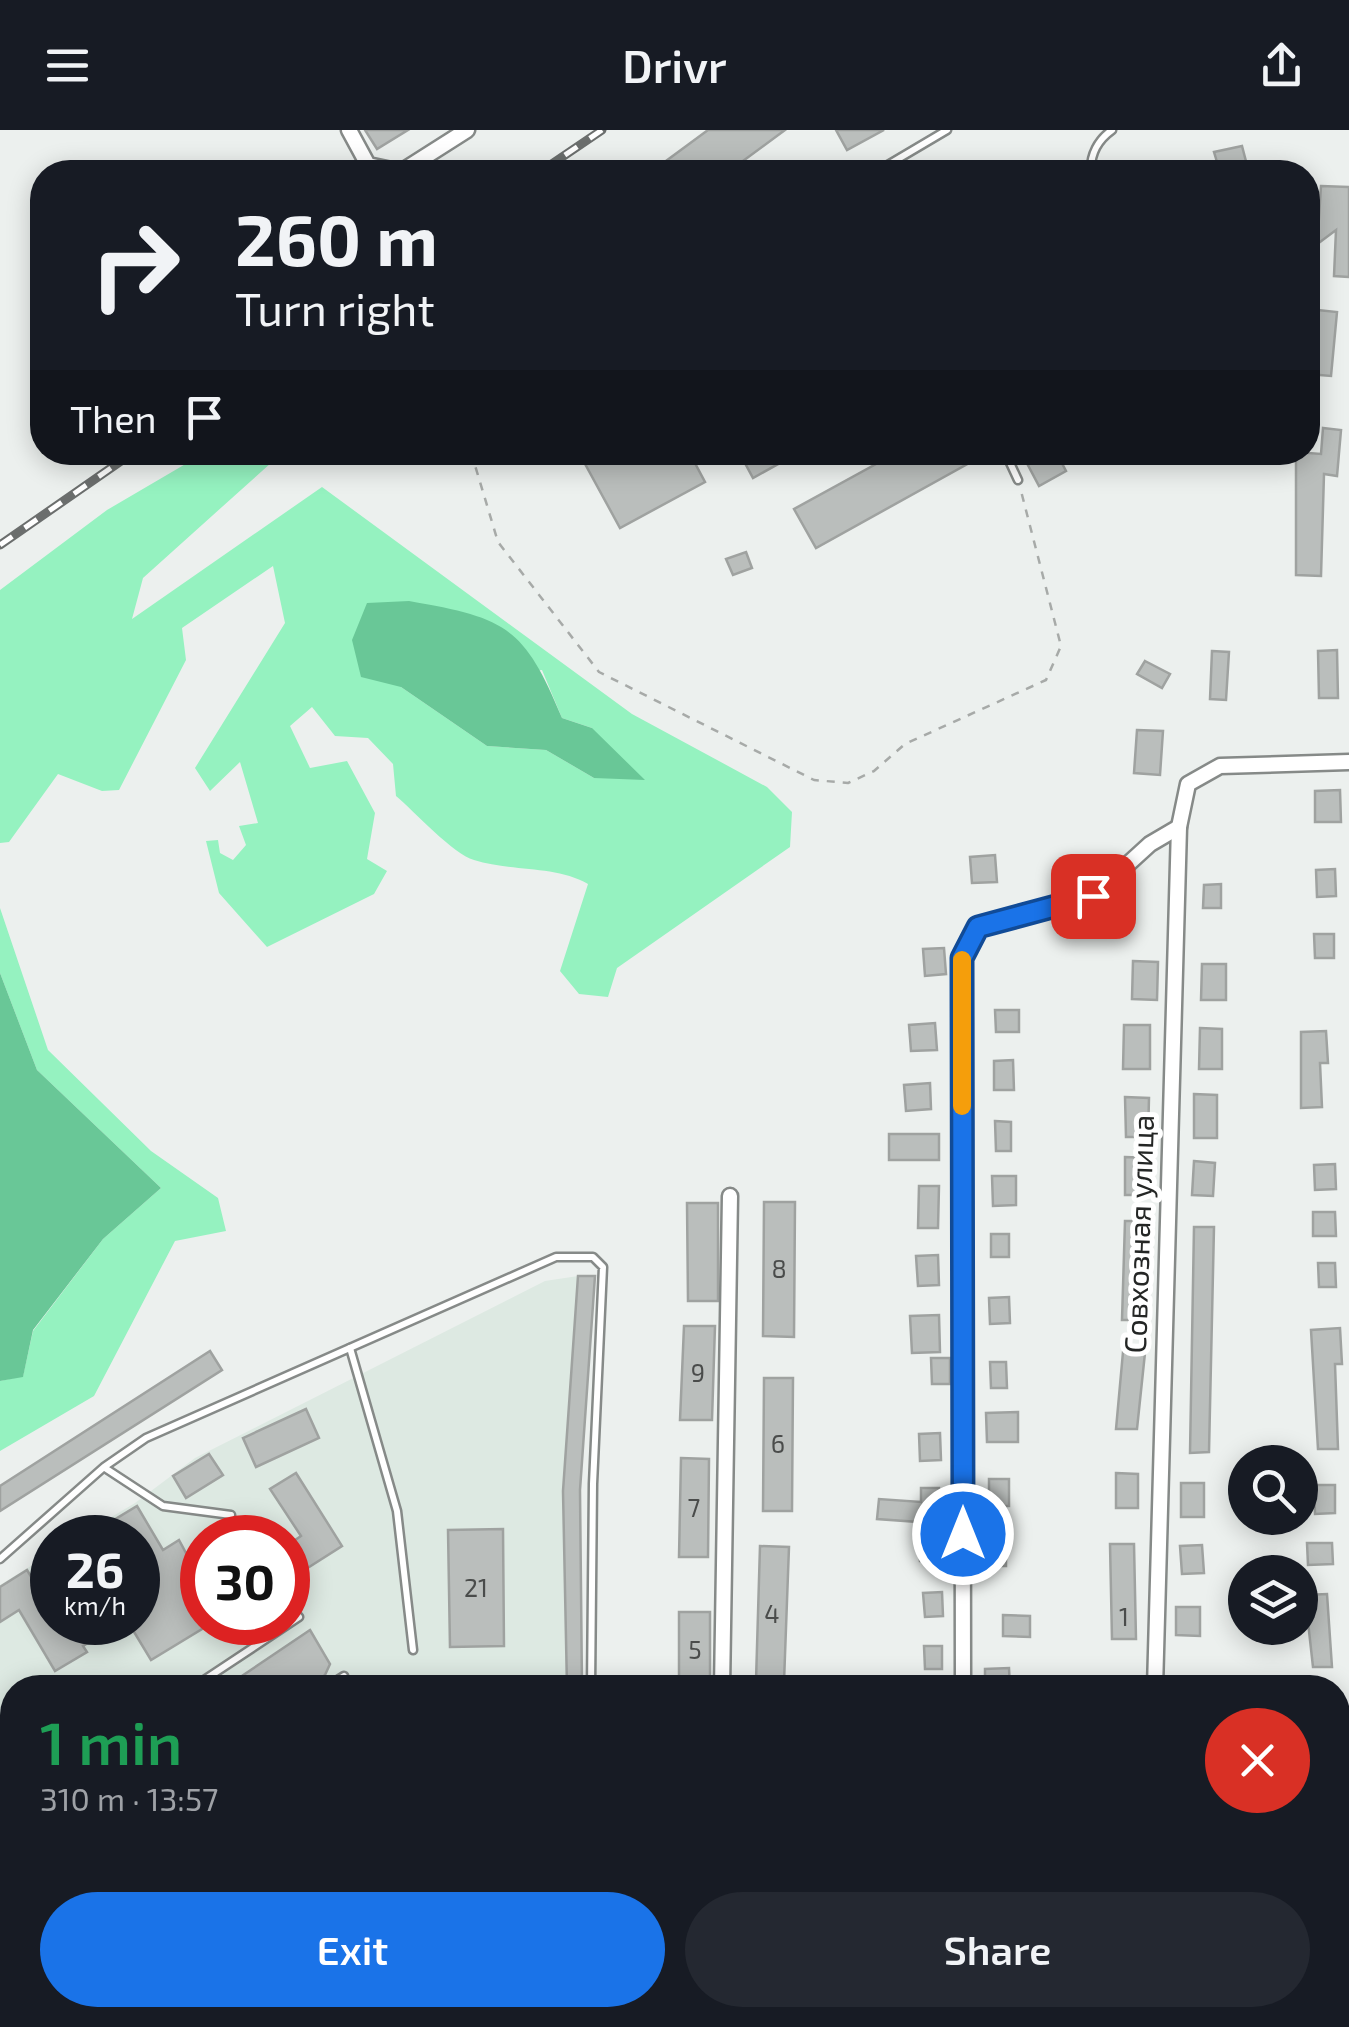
<!DOCTYPE html>
<meta charset="utf-8">
<style>
:root{--surface:#171b24;--page:#242831;--text:#f1f3f6;--muted:#9ea1a6;--accent:#1a73e8}
body{margin:0;font-family:"Exo 2",sans-serif;background:var(--page);color:var(--text);height:100vh;display:flex;flex-direction:column;font-size:38px;white-space:nowrap}
*{box-sizing:border-box;margin:0}
p{font-size:32px;color:var(--muted)}
.icon{flex:none;width:55px;height:55px;fill:none;stroke:currentColor;stroke-width:2;stroke-linecap:round;stroke-linejoin:round}
.map{position:relative;flex:1;overflow:hidden}
.panel{position:absolute;left:0px;top:1545px;width:1350px;height:352px;display:flex;flex-direction:column;background:var(--surface);border-radius:40px 40px 0 0;box-shadow:0 5px 25px #0003}
.panel>*{flex:none}
.hud{position:absolute;left:30px;top:30px;width:1290px;height:305px;border-radius:40px;box-shadow:0 5px 25px #0003;background:#171b24;color:var(--text);overflow:hidden}
.buttons{position:absolute;left:1228px;top:1315px;display:grid;gap:20px}
.buttons a{display:grid;place-items:center;width:90px;height:90px;border-radius:50%;background:var(--surface);box-shadow:0 5px 25px #0003;font-size:50px}
.speed{position:absolute;left:30px;top:1385px;display:flex;gap:20px;font-size:50px;font-weight:700;text-align:center}
.speed>*{display:grid;place-content:center;width:130px;height:130px;border-radius:50%;background:var(--surface);box-shadow:0 5px 25px #0003;line-height:1}
.speed small{font-size:25px;font-weight:400}
.speed .limit{border:15px solid #d22;background:#fff;color:#111}
.pin{position:absolute;display:grid;place-items:center;width:85px;height:85px;color:#fff;margin:-42px;border-radius:20px;box-shadow:0 5px 15px #0006}
.me{position:absolute;width:110px;margin:-55px;rotate:0deg;stroke-linejoin:round;filter:drop-shadow(0 0 8px #0008)}
.turn{display:flex;align-items:center;gap:35px;height:210px;padding:0 40px;font-size:45px}
.turn .icon{width:130px;height:130px;stroke-width:2.5}
.turn b{display:block;font-size:70px;line-height:85px}
.then{display:flex;align-items:center;height:95px;padding:0 40px;background:#0003;gap:20px;font-size:38px}
.round{display:grid;place-items:center;flex:none;width:105px;height:105px;border-radius:52px;background:var(--page)}
.summary{display:flex;align-items:center;justify-content:space-between;height:170px;padding:0 40px}
h1{font-size:60px;font-weight:600;line-height:75px;color:#1e9e55}
.button{display:flex;gap:20px;margin-top:auto;padding:20px 40px}
.button a{flex:1;height:115px;border-radius:60px;background:var(--accent);color:#fff;font-size:40px;font-weight:600;line-height:115px;text-align:center}
.button a+a{background:var(--page);color:var(--text)}
header{display:flex;justify-content:space-between;align-items:center;height:130px;padding:0 40px;background:var(--surface);font-size:45px;font-weight:600}
.map>svg:first-child{display:block}
.built{fill:#dde9e2;fill-rule:evenodd}
.green{fill:#95f2c0;fill-rule:evenodd}
.water{fill:#69c797}
.building{fill:#babebc;stroke:#9fa2a0;stroke-width:2.5}
.lines{fill:none;stroke-linecap:round;stroke-linejoin:round}
.service-casing{stroke:#868a88;stroke-width:11}
.minor-casing{stroke:#868a88;stroke-width:19}
.path{stroke:#a7aaa8;stroke-width:2.5;stroke-dasharray:8 8;stroke-linecap:butt}
.service{stroke:#fff;stroke-width:6}
.minor{stroke:#fff;stroke-width:14}
.rail-casing{stroke:#6b6e6d;stroke-width:9}
.rail{stroke:#fff;stroke-width:5;stroke-dasharray:15;stroke-linecap:butt}
.route-casing{stroke:#114b97;stroke-width:25}
.route{stroke:#1a73e8;stroke-width:18}
.slow{stroke:#f59e0b;stroke-width:18}
.labels{text-anchor:middle;stroke-width:10;stroke-linejoin:round;paint-order:stroke}
.number-label{font-size:25px;fill:#4a4c4b}
.street-label{font-size:30px;fill:#242625;stroke:#fff}
</style>
<header><svg class="icon" aria-label="menu" viewBox="0 0 24 24"><path d="M4 6h16M4 12h16M4 18h16"/></svg>Drivr<svg class="icon" aria-label="share" viewBox="0 0 24 24"><path d="M12 15V3M7 8l5-5 5 5M5 13v7h14v-7"/></svg></header>
<div class="map">
<svg width="1349" height="1897" viewBox="0 0 1349 1897">
<rect width="100%" height="100%" fill="#ecf0ee"/>
<path class="built" d="M 578,1146 L 563,1361 L 567,1557 L 12,1558 L 12,1848 L 0,1854 L 0,1455 L 52,1423 L 52,1492 L 138,1492 L 138,1408 L 78,1407 L 135,1373 L 195,1328 L 545,1151 ZM 202,1408 L 288,1408 L 288,1492 L 202,1492 Z"/>
<g class="green">
<path d="M 206,322 L 282,323 L 143,448 L 132,489 L 322,357 L 632,584 L 767,657 L 792,682 L 790,717 L 617,838 L 608,867 L 579,864 L 560,841 L 588,754 C 555,735 512,742 474,730 C 453,724 415,682 396,666 L 393,634 L 368,608 L 335,606 L 312,577 L 290,596 L 310,638 L 347,631 L 375,683 L 367,729 L 387,741 L 374,764 L 267,817 L 219,763 L 206,711 L 218,710 L 220,723 L 233,730 L 246,715 L 239,696 L 258,693 L 240,632 L 210,661 L 195,638 L 285,493 L 273,436 L 182,498 L 186,530 L 119,660 L 102,661 L 58,644 L 9,712 L 0,713 L 0,460 L 107,380 ZM 542,540 L 562,588 L 592,598 L 594,648 L 546,620 L 487,616 L 401,557 Z"/>
<path d="M 0,778 L 48,920 L 151,1021 L 218,1068 L 226,1101 L 175,1111 L 94,1266 L 0,1321 L 0,1251 L 23,1246 L 33,1201 L 103,1109 L 161,1058 L 37,940 L 0,843 Z"/>
<path d="M 179,1885 L 772,1885 L 773,1897 L 158,1897 Z"/>
</g>
<g class="water">
<path d="M 409,471 C 506,488 524,496 562,588 L 592,598 L 645,650 L 594,648 L 546,620 L 487,616 L 401,557 L 361,547 L 352,510 L 367,473 Z"/>
<path d="M 0,843 L 37,940 L 161,1058 L 103,1109 L 33,1200 L 23,1247 L 0,1251 Z"/>
</g>
<g class="building">
<path d="M 365,0 L 408,0 L 377,19 Z"/>
<path d="M 708,0 L 785,0 L 728,42 L 651,42 Z"/>
<path d="M 836,0 L 884,0 L 847,20 Z"/>
<path d="M 1242,16 L 1248,39 L 1220,42 L 1214,22 Z"/>
<path d="M 1321,56 L 1349,57 L 1349,147 L 1334,146 L 1336,100 L 1308,121 L 1308,88 L 1318,103 Z"/>
<path d="M 1308,179 L 1337,182 L 1331,246 L 1308,244 Z"/>
<path d="M 1323,298 L 1341,300 L 1337,346 L 1324,344 L 1321,446 L 1296,445 L 1296,322 L 1321,324 Z"/>
<path d="M 601,322 L 689,322 L 705,352 L 620,398 L 584,332 Z"/>
<path d="M 739,322 L 800,322 L 753,348 Z"/>
<path d="M 898,322 L 989,322 L 816,418 L 794,379 Z"/>
<path d="M 1021,322 L 1056,322 L 1066,341 L 1039,356 Z"/>
<path d="M 746,422 L 752,438 L 733,445 L 726,429 Z"/>
<path d="M 1337,520 L 1338,568 L 1319,568 L 1318,521 Z"/>
<path d="M 1212,521 L 1229,522 L 1226,570 L 1210,569 Z"/>
<path d="M 1145,531 L 1170,544 L 1162,558 L 1137,544 Z"/>
<path d="M 1137,600 L 1163,601 L 1160,645 L 1134,643 Z"/>
<path d="M 1340,660 L 1341,692 L 1315,692 L 1315,661 Z"/>
<path d="M 995,725 L 997,752 L 972,753 L 970,727 Z"/>
<path d="M 1335,739 L 1336,766 L 1317,767 L 1316,740 Z"/>
<path d="M 1221,754 L 1221,778 L 1203,778 L 1204,755 Z"/>
<path d="M 1314,804 L 1334,804 L 1334,828 L 1315,828 Z"/>
<path d="M 944,818 L 946,844 L 925,846 L 923,819 Z"/>
<path d="M 1133,831 L 1158,832 L 1157,870 L 1132,869 Z"/>
<path d="M 1202,834 L 1226,834 L 1226,870 L 1201,870 Z"/>
<path d="M 995,880 L 1019,880 L 1019,902 L 996,902 Z"/>
<path d="M 935,893 L 937,920 L 911,921 L 909,895 Z"/>
<path d="M 1124,895 L 1150,895 L 1150,939 L 1123,939 Z"/>
<path d="M 1200,898 L 1222,899 L 1222,939 L 1199,939 Z"/>
<path d="M 1326,901 L 1328,933 L 1320,933 L 1322,977 L 1301,978 L 1301,902 Z"/>
<path d="M 1013,930 L 1014,960 L 994,960 L 994,931 Z"/>
<path d="M 930,953 L 931,979 L 906,981 L 904,955 Z"/>
<path d="M 1194,964 L 1217,965 L 1217,1008 L 1194,1008 Z"/>
<path d="M 1125,967 L 1149,968 L 1148,1007 L 1126,1007 Z"/>
<path d="M 995,991 L 1011,992 L 1011,1021 L 996,1021 Z"/>
<rect x="889" y="1004" width="50" height="26"/>
<path d="M 1125,1027 L 1150,1028 L 1149,1065 L 1125,1065 Z"/>
<path d="M 1194,1031 L 1215,1033 L 1213,1066 L 1192,1065 Z"/>
<path d="M 1335,1034 L 1336,1059 L 1315,1060 L 1314,1035 Z"/>
<path d="M 992,1046 L 1016,1046 L 1016,1075 L 993,1076 Z"/>
<path d="M 919,1056 L 939,1056 L 938,1098 L 918,1098 Z"/>
<path d="M 764,1072 L 795,1072 L 794,1207 L 763,1206 Z"/>
<path d="M 687,1073 L 718,1073 L 718,1171 L 688,1171 Z"/>
<path d="M 1313,1082 L 1335,1082 L 1336,1106 L 1313,1106 Z"/>
<path d="M 1125,1091 L 1148,1091 L 1147,1190 L 1122,1190 Z"/>
<path d="M 1194,1097 L 1214,1097 L 1209,1322 L 1190,1323 Z"/>
<rect x="991" y="1104" width="18" height="23"/>
<path d="M 938,1125 L 939,1155 L 918,1156 L 916,1126 Z"/>
<path d="M 1318,1133 L 1335,1133 L 1336,1157 L 1319,1157 Z"/>
<path d="M 578,1146 L 595,1146 L 580,1360 L 582,1558 L 567,1558 L 563,1361 Z"/>
<path d="M 1009,1167 L 1010,1193 L 990,1194 L 989,1168 Z"/>
<path d="M 939,1185 L 940,1222 L 912,1223 L 910,1186 Z"/>
<path d="M 684,1196 L 715,1196 L 712,1290 L 680,1290 Z"/>
<path d="M 1340,1198 L 1342,1234 L 1335,1234 L 1338,1319 L 1318,1319 L 1311,1200 Z"/>
<path d="M 210,1221 L 222,1240 L 0,1381 L 0,1356 Z"/>
<path d="M 1123,1222 L 1145,1223 L 1137,1299 L 1116,1299 Z"/>
<path d="M 931,1228 L 950,1228 L 950,1254 L 932,1254 Z"/>
<path d="M 990,1232 L 1006,1232 L 1007,1258 L 991,1258 Z"/>
<path d="M 764,1248 L 793,1248 L 792,1381 L 763,1381 Z"/>
<path d="M 306,1279 L 319,1308 L 256,1337 L 243,1308 Z"/>
<path d="M 1018,1282 L 1018,1312 L 987,1312 L 986,1283 Z"/>
<path d="M 940,1303 L 941,1330 L 920,1331 L 919,1304 Z"/>
<path d="M 209,1324 L 223,1345 L 186,1368 L 173,1346 Z"/>
<path d="M 681,1328 L 709,1329 L 708,1427 L 679,1427 Z"/>
<path d="M 296,1343 L 342,1416 L 295,1446 L 306,1462 L 288,1474 L 288,1415 L 301,1406 L 270,1359 Z"/>
<path d="M 1116,1343 L 1138,1344 L 1138,1378 L 1116,1378 Z"/>
<rect x="989" y="1349" width="20" height="27"/>
<rect x="1181" y="1353" width="23" height="34"/>
<path d="M 1314,1355 L 1335,1355 L 1335,1383 L 1315,1384 Z"/>
<path d="M 921,1358 L 939,1358 L 940,1430 L 920,1431 L 918,1392 L 877,1389 L 879,1369 L 921,1372 Z"/>
<path d="M 137,1376 L 163,1420 L 179,1410 L 186,1423 L 202,1413 L 202,1499 L 151,1530 L 128,1492 L 138,1492 L 138,1408 L 84,1408 Z"/>
<path d="M 503,1399 L 504,1516 L 450,1517 L 448,1400 Z"/>
<path d="M 986,1406 L 1006,1406 L 1006,1436 L 985,1436 Z"/>
<path d="M 1307,1413 L 1332,1413 L 1333,1434 L 1308,1435 Z"/>
<path d="M 1110,1414 L 1134,1414 L 1136,1509 L 1112,1509 Z"/>
<path d="M 1202,1415 L 1204,1443 L 1182,1444 L 1180,1416 Z"/>
<path d="M 760,1416 L 789,1417 L 784,1552 L 756,1551 Z"/>
<path d="M 27,1440 L 48,1474 L 52,1471 L 52,1492 L 123,1492 L 83,1516 L 87,1522 L 55,1541 L 19,1480 L 0,1492 L 0,1457 Z"/>
<path d="M 942,1462 L 943,1486 L 925,1487 L 923,1463 Z"/>
<path d="M 1327,1464 L 1332,1537 L 1313,1537 L 1305,1465 Z"/>
<path d="M 1176,1477 L 1200,1477 L 1200,1506 L 1176,1505 Z"/>
<rect x="679" y="1482" width="31" height="76"/>
<path d="M 1003,1485 L 1030,1486 L 1030,1507 L 1003,1506 Z"/>
<path d="M 310,1500 L 330,1534 L 325,1545 L 306,1558 L 224,1558 Z"/>
<path d="M 924,1516 L 942,1516 L 942,1539 L 925,1539 Z"/>
<path d="M 1009,1538 L 1010,1558 L 985,1558 L 985,1539 Z"/>
<path d="M 12,1621 L 12,1647 L 0,1654 L 0,1628 Z"/>
<path d="M 0,1706 L 12,1734 L 12,1762 L 0,1769 Z"/>
<path d="M 1269,1885 L 1299,1885 L 1299,1897 L 1270,1897 Z"/>
</g>
<g class="lines">
<g class="service-casing">
<g id="service">
<path d="M 837,42 L 875,41"/>
<path d="M 876,42 L 947,0"/>
<path d="M 1091,42 C 1090,25 1098,10 1112,0"/>
<path d="M 1005,322 L 1018,350"/>
<path d="M 350,1218 L 397,1381 L 413,1520"/>
<path d="M 105,1338 L 163,1376 L 231,1385"/>
<path d="M 0,1429 L 104,1337 L 146,1308 L 556,1127 L 593,1127 L 603,1137 L 593,1354 L 591,1558"/>
<path d="M 192,1558 L 299,1487"/>
<path d="M 325,1558 L 344,1546"/>
<path d="M 1255,1885 L 1256,1897"/>
<path d="M 102,1897 L 118,1885"/>
</g>
</g>
<g class="minor-casing">
<g id="minor">
<path d="M 349,0 L 368,35 L 401,42 L 467,0"/>
<path d="M 722,1558 L 730,1066"/>
<path d="M 963,1558 L 962,827 L 978,797 L 1093,766 L 1150,714 L 1179,697"/>
<path d="M 1155,1558 L 1179,697 L 1188,654 L 1220,636 L 1349,632"/>
<path d="M 1338,1644 L 1349,1644"/>
<path d="M 951,1897 L 951,1885"/>
</g>
</g>
<path class="path" d="M 471,322 L 498,412 L 599,542 L 814,650 L 848,653 L 874,641 L 905,614 L 1046,550 L 1061,516 L 1021,361"/>
<use href="#service" class="service"/>
<use href="#minor" class="minor"/>
<g class="rail-casing">
<g id="rail">
<path d="M 540,42 L 602,0"/>
<path d="M 0,415 L 134,322"/>
</g>
</g>
<use href="#rail" class="rail"/>
</g>
<g class="lines">
<g class="route-casing">
<path id="route" d="M 963,1404 L 962,828 L 978,797 L 1093,766"/>
</g>
<use href="#route" class="route"/>
<path class="slow" d="M 962,830 L 962,976"/>
</g>
<g class="labels">
<g class="number-label">
<text x="779" y="1148">8</text>
<text x="698" y="1252">9</text>
<text x="778" y="1323">6</text>
<text x="694" y="1387">7</text>
<text x="476" y="1467">21</text>
<text x="772" y="1493">4</text>
<text x="1124" y="1496">1</text>
<text x="695" y="1529">5</text>
</g>
<g class="street-label">
<text transform="translate(1140 1104) rotate(-88)" y="10">Совхозная улица</text>
</g>
</g>
</svg>
<div class="buttons">
<a><svg class="icon" aria-label="search" viewBox="0 0 24 24"><circle cx="10" cy="10" r="6"/><path d="M15 15l6 6"/></svg></a>
<a><svg class="icon" aria-label="layers" viewBox="0 0 24 24"><path d="M12 4l9 5-9 5-9-5zM3 14l9 5 9-5"/></svg></a>
</div>
<div class="speed"><div>26<small>km/h</small></div><div class="limit">30</div></div>
<div class="pin" style="left:1093px;top:766px;background:#d93025"><svg class="icon" aria-label="arrive" viewBox="0 0 24 24"><path d="M6 21V4h12l-3 4 3 4H6"/></svg></div>
<svg class="me" style="left:963px;top:1404px" viewBox="-20 -20 40 40"><circle r="17" fill="#1a73e8" stroke="#fff" stroke-width="3"/><path d="M0-11L8 9 0 5-8 9z" fill="#fff"/></svg>
<div class="hud">
<div class="turn"><svg class="icon" aria-label="right" viewBox="0 0 24 24"><path d="M7 20v-9h11M14 6l5 5-5 5"/></svg><div><b>260 m</b>Turn right</div></div>
<div class="then">Then<svg class="icon" aria-label="arrive" viewBox="0 0 24 24"><path d="M6 21V4h12l-3 4 3 4H6"/></svg></div>
</div>
<section class="panel">
<div class="summary"><div><h1>1 min</h1><p>310 m · 13:57</p></div><a class="round" style="background:#d93025;color:#fff"><svg class="icon" aria-label="close" viewBox="0 0 24 24"><path d="M6 6l12 12M18 6L6 18"/></svg></a></div>
<div class="button"><a>Exit</a><a>Share</a></div>
</section>
</div>
